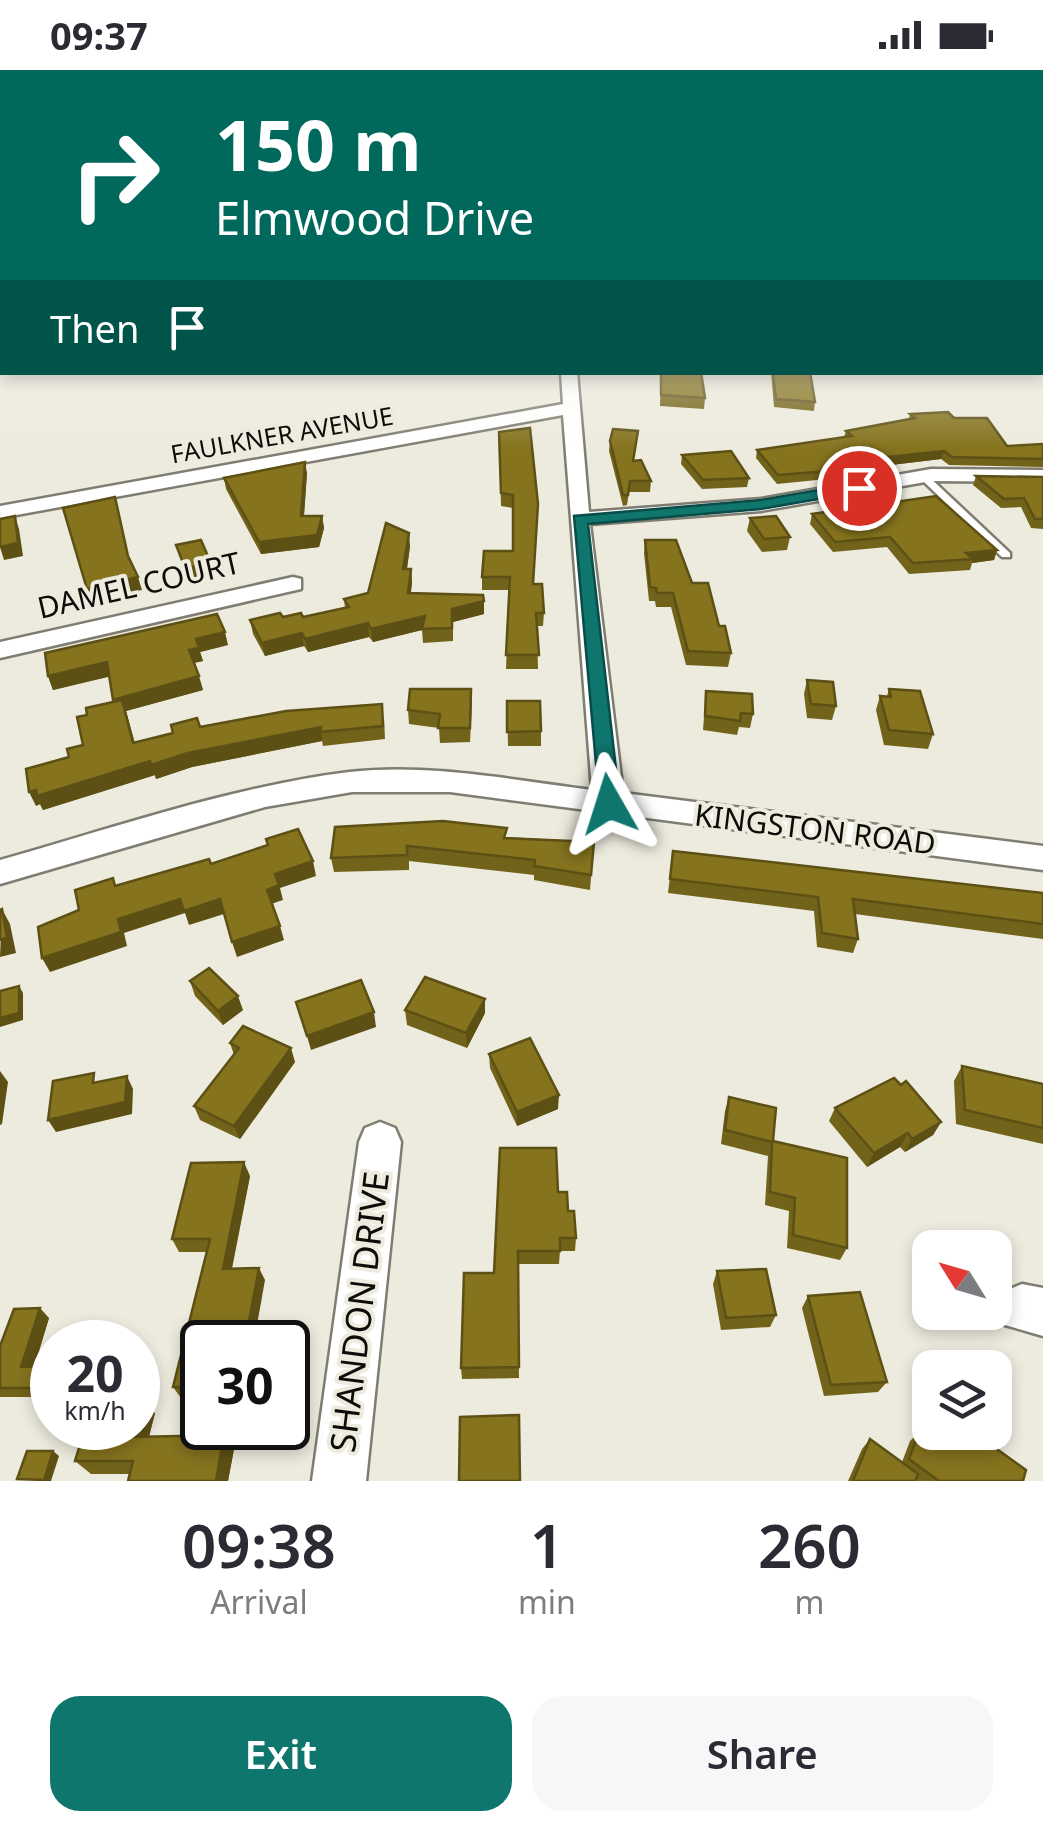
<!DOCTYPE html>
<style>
:root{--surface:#fff;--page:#f7f7f7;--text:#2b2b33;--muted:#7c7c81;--accent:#0f766e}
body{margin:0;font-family:"Noto Sans",sans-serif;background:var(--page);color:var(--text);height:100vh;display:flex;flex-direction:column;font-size:38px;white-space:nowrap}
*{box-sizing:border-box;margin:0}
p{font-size:32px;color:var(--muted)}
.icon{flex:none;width:55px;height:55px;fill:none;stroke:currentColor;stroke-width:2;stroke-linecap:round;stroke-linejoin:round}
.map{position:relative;height:1411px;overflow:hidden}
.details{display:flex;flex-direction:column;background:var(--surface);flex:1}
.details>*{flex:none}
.banner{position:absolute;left:0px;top:0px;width:1045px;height:305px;box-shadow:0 5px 15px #0003;background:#00695c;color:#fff;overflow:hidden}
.needle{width:65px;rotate:307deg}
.tools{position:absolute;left:912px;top:1160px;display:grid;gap:20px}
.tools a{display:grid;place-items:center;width:100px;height:100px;border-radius:20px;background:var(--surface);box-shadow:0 5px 15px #0003;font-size:50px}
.speed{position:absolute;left:30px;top:1250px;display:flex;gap:20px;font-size:50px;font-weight:700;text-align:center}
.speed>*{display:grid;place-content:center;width:130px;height:130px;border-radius:50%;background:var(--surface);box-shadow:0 5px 15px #0003;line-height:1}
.speed small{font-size:25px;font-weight:400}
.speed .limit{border:5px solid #111;border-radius:15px;background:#fff;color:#111}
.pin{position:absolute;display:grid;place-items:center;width:85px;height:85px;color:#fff;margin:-42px;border:5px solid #fff;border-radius:50%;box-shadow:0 2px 10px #0007}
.me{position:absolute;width:110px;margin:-55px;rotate:354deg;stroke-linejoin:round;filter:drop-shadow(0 0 8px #0008)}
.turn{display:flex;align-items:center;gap:35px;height:210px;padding:0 50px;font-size:45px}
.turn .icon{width:130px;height:130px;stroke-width:2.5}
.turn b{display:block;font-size:70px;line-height:85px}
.then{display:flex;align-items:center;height:95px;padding:0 50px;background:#0003;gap:20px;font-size:38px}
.eta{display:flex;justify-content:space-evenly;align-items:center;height:170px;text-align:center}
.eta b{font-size:60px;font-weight:600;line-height:70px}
.primary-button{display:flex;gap:20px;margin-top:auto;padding:20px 50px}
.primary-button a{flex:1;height:115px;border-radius:30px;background:var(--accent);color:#fff;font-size:40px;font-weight:600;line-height:115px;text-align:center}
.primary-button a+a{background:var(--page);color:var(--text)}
.status{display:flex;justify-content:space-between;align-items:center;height:70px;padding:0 50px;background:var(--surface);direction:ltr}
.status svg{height:28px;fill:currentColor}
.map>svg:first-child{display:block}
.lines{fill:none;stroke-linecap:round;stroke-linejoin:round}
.lane-casing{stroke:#7f7d71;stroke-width:5}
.street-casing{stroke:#7f7d71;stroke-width:5}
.lane{fill:#fff;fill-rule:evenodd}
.street{fill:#fff;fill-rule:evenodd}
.wall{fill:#72631a}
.shaded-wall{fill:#5d5015}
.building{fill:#85731e;stroke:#5d5015;stroke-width:2.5}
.route{fill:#0f766e;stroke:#0a4d48;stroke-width:2.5}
.labels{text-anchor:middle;stroke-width:8;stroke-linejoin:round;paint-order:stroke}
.far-street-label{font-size:25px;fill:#0d0c08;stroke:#edebde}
.street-label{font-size:30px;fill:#0d0c08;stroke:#edebde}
.near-street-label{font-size:35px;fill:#0d0c08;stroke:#edebde}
</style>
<div class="status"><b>09:37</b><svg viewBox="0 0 49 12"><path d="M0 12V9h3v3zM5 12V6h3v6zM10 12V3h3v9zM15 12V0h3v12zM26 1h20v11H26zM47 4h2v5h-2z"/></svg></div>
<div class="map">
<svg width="1043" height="1411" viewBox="0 0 1043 1411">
<rect width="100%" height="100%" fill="#edebde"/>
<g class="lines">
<g class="lane-casing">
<path id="lane" d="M 921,405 L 927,405 L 1010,483 L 1010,487 L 1002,487 L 921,409 Z"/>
</g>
<g class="street-casing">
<g id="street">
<rect x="1042" y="182" width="1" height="7"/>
<path d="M 561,302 L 577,302 L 589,442 L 761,429 L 931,399 L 1043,400 L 1043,412 L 931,411 L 761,441 L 590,454 L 623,723 L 1043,776 L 1043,800 L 450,722 L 352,722 L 265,737 L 0,814 L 0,790 C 114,758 230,717 349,702 C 429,693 513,710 592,720 L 563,345 L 0,448 L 0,436 L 563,334 Z"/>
<path d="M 293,507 L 301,509 L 301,519 L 0,588 L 0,572 Z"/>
<path d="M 380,1052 L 395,1058 L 401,1072 L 366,1411 L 312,1411 L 359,1072 L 365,1058 Z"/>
<path d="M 1022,1214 L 1043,1218 L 1043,1266 L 1005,1255 L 998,1238 L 1005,1221 Z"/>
</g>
</g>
<use href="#lane" class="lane"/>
<use href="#street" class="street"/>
</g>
<g class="wall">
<path d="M 661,302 L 705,328 L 704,339 L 660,336 Z"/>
<path d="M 771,302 L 810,302 L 815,332 L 814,341 L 774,337 Z"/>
<path d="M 910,344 L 954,348 L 1007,376 L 1043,374 L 1043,397 L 949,395 L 941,389 L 866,398 L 827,409 L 777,414 L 756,388 L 757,380 L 844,367 L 846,361 L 909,349 Z"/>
<path d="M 499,362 L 534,514 L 544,543 L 543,556 L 537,556 L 538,599 L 506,599 L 509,520 L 482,520 L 482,507 L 513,481 L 513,438 L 501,436 Z"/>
<path d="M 610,371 L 634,391 L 651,411 L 650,422 L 629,422 L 627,435 L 623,436 L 609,381 Z"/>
<path d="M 682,385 L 749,408 L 747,417 L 702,419 L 681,394 Z"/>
<path d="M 307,403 L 304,446 L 322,446 L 324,458 L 319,477 L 261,484 L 226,419 L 224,408 Z"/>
<path d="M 976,406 L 1043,407 L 1043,459 L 1031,458 L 1021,437 L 1001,438 L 973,415 Z"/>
<path d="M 812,444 L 997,480 L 994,490 L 972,493 L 970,500 L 909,504 L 887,477 L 833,482 L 810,454 Z"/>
<path d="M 750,448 L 790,467 L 787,480 L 762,482 L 747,461 Z"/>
<path d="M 645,470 L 692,513 L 719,556 L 731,583 L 728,597 L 686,595 L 671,537 L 656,537 L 655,531 L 649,531 L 644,483 Z"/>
<path d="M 410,476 L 407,499 L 411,499 L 412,512 L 411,523 L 484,544 L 453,552 L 453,571 L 423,573 L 422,560 L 373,572 L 369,567 L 308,582 L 304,576 L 265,586 L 253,564 L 250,550 L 303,547 L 345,538 L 344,529 L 368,523 Z"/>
<path d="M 228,575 L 200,582 L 203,591 L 194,593 L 203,620 L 126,641 L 135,673 L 200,657 L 384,648 L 385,669 L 323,676 L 322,671 L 192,697 L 156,709 L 155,705 L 43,740 L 40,734 L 36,736 L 69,687 L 83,675 L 87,645 L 114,632 L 110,606 L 53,620 L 48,606 Z"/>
<path d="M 807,610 L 836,636 L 832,650 L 807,648 L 804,624 Z"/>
<path d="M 889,619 L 933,664 L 928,679 L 884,675 L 876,640 L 880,626 L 887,626 Z"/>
<path d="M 706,621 L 753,644 L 750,658 L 739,657 L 737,665 L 703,660 Z"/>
<path d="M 507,631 L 541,661 L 541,676 L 508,676 Z"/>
<path d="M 472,633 L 470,672 L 440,673 L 439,658 L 409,654 L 408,640 Z"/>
<path d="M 335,757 L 594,772 L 590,820 L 534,810 L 534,805 L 409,791 L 409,800 L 334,802 L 331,788 Z"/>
<path d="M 673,781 L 1043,823 L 1043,869 L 855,844 L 858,869 L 853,883 L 817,877 L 814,841 L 668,823 Z"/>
<path d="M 190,911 L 243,940 L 223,955 L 195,926 Z"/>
<path d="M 405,940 L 485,943 L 467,978 L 407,955 Z"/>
<path d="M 230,973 L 295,992 L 240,1069 L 200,1050 L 194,1036 L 234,985 Z"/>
<path d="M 489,984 L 558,1039 L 517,1056 L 490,998 Z"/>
<path d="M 962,996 L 1043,1014 L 1043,1074 L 956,1054 L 954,1011 Z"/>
<path d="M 729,1027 L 773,1071 L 847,1178 L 840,1190 L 787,1178 L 789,1141 L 765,1135 L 768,1086 L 721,1074 L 725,1041 Z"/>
<path d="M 835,1038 L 941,1052 L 933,1065 L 905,1082 L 900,1077 L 867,1097 L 829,1051 Z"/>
<path d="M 250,1106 L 232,1199 L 265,1210 L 202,1272 L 202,1328 L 181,1328 L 173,1317 L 207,1182 L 179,1182 L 172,1169 Z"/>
<path d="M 558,1122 L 568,1141 L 576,1168 L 575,1181 L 560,1181 L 559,1194 L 518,1194 L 519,1308 L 462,1309 L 461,1298 L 494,1203 Z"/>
<path d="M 717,1201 L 776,1245 L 770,1257 L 721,1260 L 713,1214 Z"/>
<path d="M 808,1226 L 887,1312 L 878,1322 L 824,1326 L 802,1238 Z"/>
<path d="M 49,1248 L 34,1297 L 52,1296 L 52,1333 L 48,1333 L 42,1327 L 0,1327 L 0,1276 Z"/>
<path d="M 155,1343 L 149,1367 L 224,1365 L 234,1379 L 228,1411 L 128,1411 L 130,1404 L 91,1404 L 75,1391 Z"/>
<path d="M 919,1362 L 930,1365 L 931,1362 L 973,1362 L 1023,1411 L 848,1411 L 862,1379 L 870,1369 L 902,1392 L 910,1371 Z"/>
</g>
<g class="shaded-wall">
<path d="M 944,381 L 941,389 L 866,398 L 827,409 L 829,401 L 868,389 Z"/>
<path d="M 305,392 L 307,403 L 303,458 L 301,446 Z"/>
<path d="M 15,446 L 19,459 L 23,486 L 4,490 L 0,477 Z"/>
<path d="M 322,446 L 324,458 L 319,477 L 261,484 L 259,472 Z"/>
<path d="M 409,463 L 410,476 L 405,512 L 403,499 Z"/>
<path d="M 997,480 L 994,490 L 972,493 L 973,489 L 966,483 Z"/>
<path d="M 211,493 L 214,506 L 189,511 L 185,498 Z"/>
<path d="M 411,499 L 412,512 L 409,536 L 408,523 Z"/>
<path d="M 138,507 L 142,520 L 91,531 L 87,519 Z"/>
<path d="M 484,531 L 484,544 L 453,552 L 453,571 L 452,539 Z"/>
<path d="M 425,546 L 426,559 L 373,572 L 371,559 Z"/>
<path d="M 368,553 L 369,567 L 308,582 L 305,569 Z"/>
<path d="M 225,562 L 228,575 L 200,582 L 203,591 L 193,593 L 189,580 L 196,569 Z"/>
<path d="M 302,563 L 304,576 L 265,586 L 262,573 Z"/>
<path d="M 107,592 L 112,606 L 53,620 L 48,606 Z"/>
<path d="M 199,606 L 203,620 L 126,641 L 138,687 L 113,630 Z"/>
<path d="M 321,657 L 322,671 L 192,697 L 156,709 L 155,705 L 43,740 L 40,734 L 36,736 L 29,722 L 188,683 Z"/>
<path d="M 313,791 L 316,806 L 280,818 L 283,830 L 271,834 L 267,820 L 275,804 Z"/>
<path d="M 180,829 L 220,829 L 224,844 L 189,855 L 185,843 L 124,863 L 127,876 L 50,902 L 42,888 L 118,849 Z"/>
<path d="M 2,839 L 10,854 L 16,883 L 0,887 Z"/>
<path d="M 280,856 L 284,870 L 237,887 L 232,872 Z"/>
<path d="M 19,916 L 23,923 L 23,950 L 0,957 L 0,948 Z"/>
<path d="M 238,926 L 243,940 L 223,955 L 218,941 Z"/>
<path d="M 485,929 L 485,943 L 467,978 L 466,963 Z"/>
<path d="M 374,942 L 376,957 L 311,980 L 307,966 Z"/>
<path d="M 291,978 L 295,992 L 240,1069 L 234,1056 Z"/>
<path d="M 0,1001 L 8,1012 L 2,1054 L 0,1055 Z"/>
<path d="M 127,1006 L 133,1019 L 132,1044 L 56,1062 L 48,1050 Z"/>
<path d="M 559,1025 L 558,1039 L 517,1056 L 517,1042 Z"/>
<path d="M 941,1052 L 933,1065 L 905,1082 L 912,1069 Z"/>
<path d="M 908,1063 L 900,1077 L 867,1097 L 874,1083 Z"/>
<path d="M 244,1092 L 250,1106 L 229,1211 L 223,1199 Z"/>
<path d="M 259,1198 L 265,1210 L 254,1272 L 245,1272 Z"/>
<path d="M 40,1238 L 49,1248 L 31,1307 L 21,1297 Z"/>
<path d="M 142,1328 L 155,1343 L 145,1381 L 132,1367 L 135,1358 L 138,1358 L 138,1346 Z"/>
<path d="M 224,1365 L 234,1379 L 228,1411 L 216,1411 Z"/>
<path d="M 53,1381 L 59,1386 L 51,1411 L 45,1411 L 44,1410 Z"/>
</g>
<g class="building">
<path d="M 661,302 L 701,302 L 705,328 L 661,325 Z"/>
<path d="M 773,302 L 810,302 L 815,332 L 776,329 Z"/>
<path d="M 948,342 L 954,348 L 987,348 L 1007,376 L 1043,374 L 1043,389 L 952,387 L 944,381 L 868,389 L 829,401 L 778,405 L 757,380 L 852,366 L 846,361 L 915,348 L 910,344 Z"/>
<path d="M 530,358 L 538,434 L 533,514 L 542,514 L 544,543 L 536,543 L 539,585 L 506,585 L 510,507 L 482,507 L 484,481 L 513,481 L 513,425 L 501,423 L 499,362 Z"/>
<path d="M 613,359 L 638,361 L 633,391 L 641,390 L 651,411 L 630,411 L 628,425 L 623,425 L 610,371 Z"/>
<path d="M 731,381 L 749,408 L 703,410 L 682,385 Z"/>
<path d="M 305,392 L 301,446 L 322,446 L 317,465 L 259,472 L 224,408 Z"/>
<path d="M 976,406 L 1043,407 L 1043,449 L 1035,449 L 1024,428 L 1004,429 Z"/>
<path d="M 936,426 L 997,480 L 966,483 L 973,489 L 913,493 L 890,467 L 835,472 L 812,444 Z"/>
<path d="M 115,427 L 128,486 L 138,507 L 87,519 L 63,438 Z"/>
<path d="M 15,446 L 18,473 L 0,477 L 0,449 Z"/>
<path d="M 776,446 L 790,467 L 764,469 L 750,448 Z"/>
<path d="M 386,453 L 409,463 L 403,499 L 411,499 L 408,523 L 483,525 L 484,531 L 452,539 L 452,558 L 422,559 L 425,546 L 371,559 L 368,553 L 305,569 L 302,563 L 262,573 L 250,550 L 280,543 L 283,547 L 301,543 L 303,547 L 349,537 L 344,529 L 368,523 Z"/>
<path d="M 201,470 L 211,493 L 185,498 L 176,475 Z"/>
<path d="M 645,470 L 676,470 L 692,513 L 708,513 L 719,556 L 725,556 L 731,583 L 688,581 L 673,523 L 657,523 L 656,518 L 650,517 Z"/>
<path d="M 217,544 L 225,562 L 196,569 L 199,578 L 189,580 L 199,606 L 113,630 L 107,592 L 48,606 L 45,583 Z"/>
<path d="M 807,610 L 833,612 L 836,636 L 811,634 Z"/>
<path d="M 410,619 L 471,619 L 470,658 L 438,658 L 440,644 L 408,640 Z"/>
<path d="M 889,619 L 920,621 L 933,664 L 889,660 L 880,626 L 891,627 Z"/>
<path d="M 706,621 L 752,624 L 753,644 L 741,643 L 740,651 L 705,646 Z"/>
<path d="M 122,630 L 133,673 L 173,663 L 171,655 L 197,648 L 200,657 L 286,641 L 382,634 L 383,656 L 320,662 L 321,657 L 188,683 L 151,695 L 150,691 L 37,726 L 36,720 L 29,722 L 26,699 L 69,687 L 67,679 L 83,675 L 77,647 L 87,645 L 86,638 Z"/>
<path d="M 507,631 L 540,631 L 541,661 L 507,662 Z"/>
<path d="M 443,751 L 507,758 L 504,768 L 594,772 L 591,805 L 534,796 L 535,790 L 407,776 L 407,785 L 331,788 L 335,757 Z"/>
<path d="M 298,759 L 313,791 L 275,804 L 279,815 L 267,820 L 280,856 L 232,872 L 220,829 L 184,841 L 180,829 L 118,849 L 121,862 L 42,888 L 38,857 L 79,840 L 75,820 L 113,808 L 115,816 L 209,789 L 211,794 L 268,775 L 266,769 Z"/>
<path d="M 673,781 L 1043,823 L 1043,854 L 853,829 L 858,869 L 822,863 L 818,827 L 670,809 Z"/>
<path d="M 2,839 L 7,868 L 0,870 L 0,840 Z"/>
<path d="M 209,898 L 238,926 L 218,941 L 190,911 Z"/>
<path d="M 425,907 L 485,929 L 466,963 L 405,940 Z"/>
<path d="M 361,910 L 374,942 L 307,966 L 296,932 Z"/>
<path d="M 19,916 L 19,943 L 0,948 L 0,921 Z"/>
<path d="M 243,956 L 291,978 L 234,1056 L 194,1036 L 239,978 L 230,973 Z"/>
<path d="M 530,968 L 559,1025 L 517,1042 L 489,984 Z"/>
<path d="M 962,996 L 1043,1014 L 1043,1058 L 965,1040 Z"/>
<path d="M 94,1003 L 93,1013 L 127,1006 L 125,1032 L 48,1050 L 53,1011 Z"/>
<path d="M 894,1008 L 901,1015 L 906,1011 L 941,1052 L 912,1069 L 908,1063 L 874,1083 L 835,1038 Z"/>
<path d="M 729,1027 L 776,1038 L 773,1071 L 847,1088 L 847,1178 L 793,1165 L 795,1128 L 770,1122 L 772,1072 L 725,1060 Z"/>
<path d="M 500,1078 L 556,1078 L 558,1122 L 567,1122 L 568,1141 L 574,1141 L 576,1168 L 560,1168 L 560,1181 L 518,1181 L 519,1297 L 461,1298 L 464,1203 L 494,1203 Z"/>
<path d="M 244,1092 L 223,1199 L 259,1198 L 245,1272 L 202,1272 L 202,1317 L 173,1317 L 210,1169 L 172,1169 L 191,1093 Z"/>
<path d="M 766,1199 L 776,1245 L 726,1248 L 717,1201 Z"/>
<path d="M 860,1222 L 887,1312 L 831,1315 L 808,1226 Z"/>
<path d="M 40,1238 L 21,1297 L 52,1296 L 52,1324 L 39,1324 L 41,1318 L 0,1318 L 0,1276 L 14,1239 Z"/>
<path d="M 138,1328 L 142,1328 L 138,1346 Z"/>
<path d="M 519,1345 L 520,1411 L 459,1411 L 460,1347 Z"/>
<path d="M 85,1358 L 135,1358 L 132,1367 L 224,1365 L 216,1411 L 128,1411 L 133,1391 L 75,1391 Z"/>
<path d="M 919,1362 L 935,1367 L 937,1362 L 973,1362 L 1026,1400 L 1023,1411 L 939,1411 L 909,1389 Z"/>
<path d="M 870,1369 L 918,1404 L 915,1411 L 853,1411 Z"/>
<path d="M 27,1381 L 53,1381 L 44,1410 L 17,1409 Z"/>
</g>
<linearGradient id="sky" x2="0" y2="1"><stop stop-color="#97b1b0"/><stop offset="0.48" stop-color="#f7f6f0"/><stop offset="1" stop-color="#f7f6f0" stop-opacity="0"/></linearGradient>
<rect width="1043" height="380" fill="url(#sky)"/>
<path class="route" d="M 859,413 L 866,418 L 864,421 L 761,439 L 588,454 L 620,734 L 609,742 L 600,739 L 574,446 L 761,430 Z"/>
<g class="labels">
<g class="far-street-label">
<text transform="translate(282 365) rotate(-10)" y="9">FAULKNER AVENUE</text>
</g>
<g class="street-label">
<text transform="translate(139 516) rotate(-13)" y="10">DAMEL COURT</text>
<text transform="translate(815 760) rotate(7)" y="10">KINGSTON ROAD</text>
</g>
<g class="near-street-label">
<text transform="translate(360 1242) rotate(-83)" y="12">SHANDON DRIVE</text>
</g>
</g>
</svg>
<div class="tools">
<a><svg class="needle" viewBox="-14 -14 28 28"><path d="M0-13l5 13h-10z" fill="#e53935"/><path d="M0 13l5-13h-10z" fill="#7c7c81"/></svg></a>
<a><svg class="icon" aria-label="layers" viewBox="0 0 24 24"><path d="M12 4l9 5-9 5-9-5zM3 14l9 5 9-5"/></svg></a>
</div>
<div class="speed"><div>20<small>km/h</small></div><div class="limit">30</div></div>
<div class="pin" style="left:859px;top:418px;background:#d93025"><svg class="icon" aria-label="arrive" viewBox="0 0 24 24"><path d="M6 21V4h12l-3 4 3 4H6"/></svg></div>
<svg class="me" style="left:609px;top:734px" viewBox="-20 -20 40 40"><path d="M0-17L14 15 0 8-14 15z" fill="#0f766e" stroke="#fff" stroke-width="4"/></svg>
<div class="banner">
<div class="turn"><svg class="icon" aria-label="right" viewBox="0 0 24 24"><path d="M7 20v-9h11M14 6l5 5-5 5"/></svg><div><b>150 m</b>Elmwood Drive</div></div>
<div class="then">Then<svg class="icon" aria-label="arrive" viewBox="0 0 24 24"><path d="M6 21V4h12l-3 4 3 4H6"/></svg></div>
</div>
</div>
<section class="details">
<div class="eta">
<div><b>09:38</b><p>Arrival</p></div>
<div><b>1</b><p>min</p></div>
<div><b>260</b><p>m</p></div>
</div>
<div class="primary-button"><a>Exit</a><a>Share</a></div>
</section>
